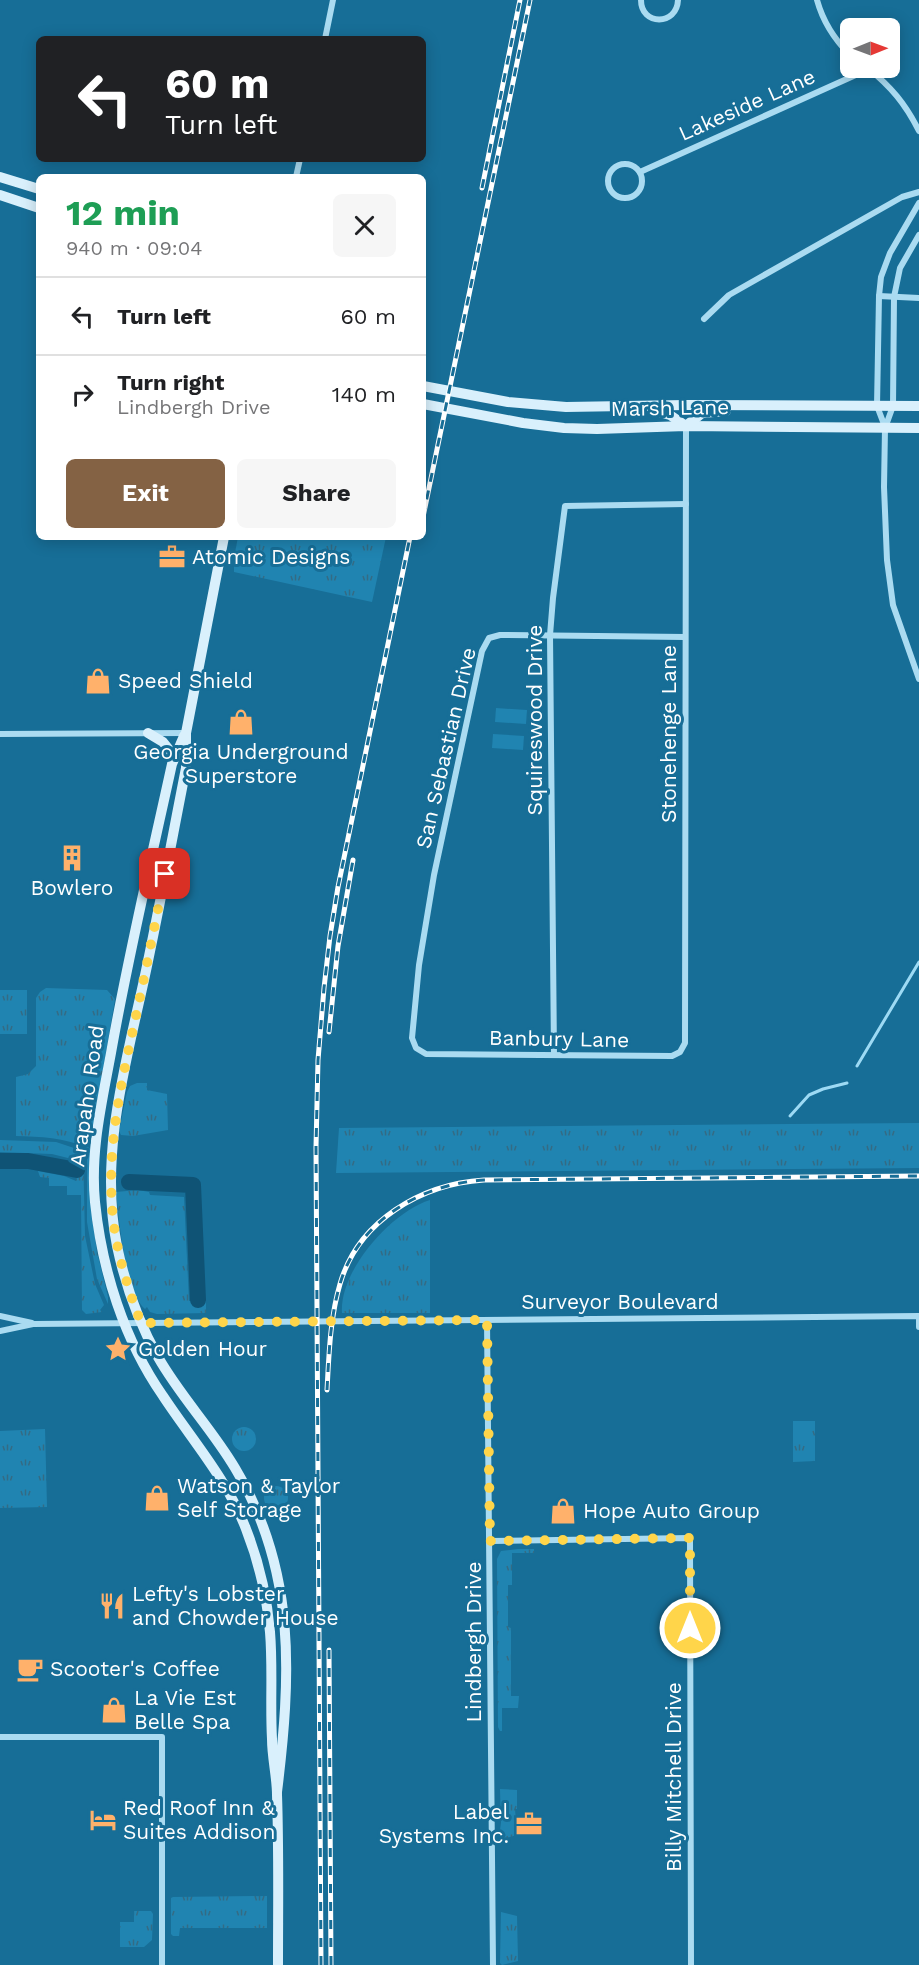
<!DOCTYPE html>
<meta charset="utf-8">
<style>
:root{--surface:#fff;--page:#f6f6f6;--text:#202124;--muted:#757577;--line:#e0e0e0;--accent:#846244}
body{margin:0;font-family:"Work Sans",sans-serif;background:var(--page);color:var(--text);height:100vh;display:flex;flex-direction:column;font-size:22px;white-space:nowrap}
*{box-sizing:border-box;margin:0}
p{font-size:20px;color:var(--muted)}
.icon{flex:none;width:33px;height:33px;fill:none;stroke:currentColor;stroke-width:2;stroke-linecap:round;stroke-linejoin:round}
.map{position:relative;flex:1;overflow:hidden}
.panel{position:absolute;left:36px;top:174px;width:390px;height:366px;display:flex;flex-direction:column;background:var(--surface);border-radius:9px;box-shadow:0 3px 15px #0003}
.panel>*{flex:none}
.hud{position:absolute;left:36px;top:36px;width:390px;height:126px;border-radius:9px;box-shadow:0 3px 15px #0003;background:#202124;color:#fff;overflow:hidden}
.needle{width:39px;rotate:89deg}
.buttons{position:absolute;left:840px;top:18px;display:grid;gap:12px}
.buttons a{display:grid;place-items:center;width:60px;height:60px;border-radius:9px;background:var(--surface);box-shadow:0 3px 15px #0003;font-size:30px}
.pin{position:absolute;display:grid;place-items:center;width:51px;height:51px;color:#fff;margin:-26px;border-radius:12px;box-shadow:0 3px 9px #0006}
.me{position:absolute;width:66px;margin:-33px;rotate:0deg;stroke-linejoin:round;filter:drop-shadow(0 0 4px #0008)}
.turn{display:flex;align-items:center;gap:21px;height:126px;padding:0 30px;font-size:27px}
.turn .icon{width:78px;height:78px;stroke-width:2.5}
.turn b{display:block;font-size:42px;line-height:51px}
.round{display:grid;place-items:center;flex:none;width:63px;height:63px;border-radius:9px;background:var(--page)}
.overview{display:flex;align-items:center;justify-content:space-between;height:102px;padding:0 30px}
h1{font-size:36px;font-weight:700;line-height:45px;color:#1e9e55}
.action{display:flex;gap:12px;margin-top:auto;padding:12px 30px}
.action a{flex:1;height:69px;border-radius:9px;background:var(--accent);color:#fff;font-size:24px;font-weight:700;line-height:69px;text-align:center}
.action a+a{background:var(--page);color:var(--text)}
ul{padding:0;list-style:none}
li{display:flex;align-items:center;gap:18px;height:78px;padding:0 30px;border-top:2px solid var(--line)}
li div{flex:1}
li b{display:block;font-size:22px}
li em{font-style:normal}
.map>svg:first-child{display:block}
.grass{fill:url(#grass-tufts)}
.garden{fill:#2084b1}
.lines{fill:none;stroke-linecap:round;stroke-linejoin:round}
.stream{stroke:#9ddaf4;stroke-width:3}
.river{stroke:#0f5375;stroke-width:16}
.street{stroke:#aadbf1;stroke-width:6}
.secondary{stroke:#d9f0fc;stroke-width:10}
.rail-casing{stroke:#fff;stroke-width:5}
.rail{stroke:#176e97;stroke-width:3;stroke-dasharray:9;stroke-linecap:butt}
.route{stroke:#ffd54a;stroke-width:10;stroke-dasharray:0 18}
.labels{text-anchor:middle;stroke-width:6;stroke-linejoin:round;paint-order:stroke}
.street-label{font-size:21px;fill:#fff;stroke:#176e97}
.poi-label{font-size:21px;fill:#fff;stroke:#176e97;text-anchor:start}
</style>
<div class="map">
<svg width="919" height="1965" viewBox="0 0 919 1965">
<defs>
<pattern id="grass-tufts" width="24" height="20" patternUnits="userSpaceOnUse" patternTransform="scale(1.5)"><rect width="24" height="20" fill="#2084b1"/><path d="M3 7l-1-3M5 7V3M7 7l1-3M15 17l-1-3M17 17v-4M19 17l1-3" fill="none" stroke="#346b84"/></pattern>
</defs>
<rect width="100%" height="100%" fill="#176e97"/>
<g class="grass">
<path d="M 238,537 L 386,537 L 372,602 L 234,572 L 234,558 Z"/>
<path d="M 46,988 L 107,990 L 115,999 L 93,1130 L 88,1134 L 87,1146 L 91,1150 L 92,1216 L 97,1252 L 108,1297 L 108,1304 L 97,1279 L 87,1222 L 87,1148 C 64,1137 41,1137 16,1136 L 16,1077 L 28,1074 L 36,1066 L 36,998 L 40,992 Z"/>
<rect x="0" y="990" width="27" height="44"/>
<path d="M 137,1083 L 147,1083 L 147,1090 L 167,1094 L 168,1130 L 133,1136 L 121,1135 L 119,1131 L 127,1092 L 130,1086 Z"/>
<path d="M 919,1123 L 919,1168 L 336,1173 L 339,1128 Z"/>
<path d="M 0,1140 L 56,1142 L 83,1151 L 85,1236 L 95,1284 L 104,1305 L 100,1310 L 102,1312 L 86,1314 L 82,1310 L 81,1195 L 67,1195 L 67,1186 L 49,1186 L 49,1178 L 40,1177 L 38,1171 L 64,1176 L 76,1181 L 80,1161 L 52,1154 L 0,1152 Z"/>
<path d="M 138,1190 L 149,1192 L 150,1195 L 184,1197 L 189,1301 L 206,1301 L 206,1313 L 157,1314 L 150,1312 L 147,1307 L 145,1309 C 125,1292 119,1219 116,1192 Z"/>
<path d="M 430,1200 L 430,1313 L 342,1313 C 339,1271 391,1212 430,1200 Z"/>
<path d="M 793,1421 L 815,1421 L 815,1461 L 793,1462 Z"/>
<circle cx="244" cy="1439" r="12"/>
<path d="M 45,1429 L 47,1507 L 0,1508 L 0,1431 Z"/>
<circle cx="276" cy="1498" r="12"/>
<path d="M 518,1549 L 534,1549 L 534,1553 L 512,1553 L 512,1585 L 508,1585 L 508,1627 L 511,1628 L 511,1696 L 519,1696 L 518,1708 L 502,1708 L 502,1731 L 500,1731 L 498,1727 L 497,1559 L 501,1551 Z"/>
<path d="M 500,1789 L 517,1790 L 517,1809 L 515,1809 L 517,1835 L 503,1839 L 499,1837 L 501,1823 Z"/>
<path d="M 267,1896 L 267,1928 L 180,1928 L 179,1936 L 173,1936 L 171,1934 L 171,1898 L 173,1897 Z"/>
<path d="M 134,1911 L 151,1911 L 153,1914 L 152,1940 L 144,1947 L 120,1947 L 120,1922 L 134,1922 Z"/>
<path d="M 501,1912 L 517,1916 L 518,1961 L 502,1965 L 500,1963 Z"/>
</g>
<g class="garden">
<path d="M 496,708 L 527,710 L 526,724 L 495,722 Z"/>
<path d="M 493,734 L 524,736 L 523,750 L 492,748 Z"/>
</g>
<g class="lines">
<g class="stream">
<path d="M 857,1066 L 919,962"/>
<path d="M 790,1116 L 809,1095 L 823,1089 L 847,1083"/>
</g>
<g class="river">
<path d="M 0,1161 L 28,1161 L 77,1170"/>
<path d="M 129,1182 L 193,1185 L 198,1300"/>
</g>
<g class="street">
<path d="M 641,0 C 641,26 677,26 678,0"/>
<path d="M 817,0 C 823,22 834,39 850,55"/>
<path d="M 325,39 L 333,0"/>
<path d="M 868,68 C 891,87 905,103 919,131"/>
<circle cx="625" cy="181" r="17"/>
<path d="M 640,172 L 869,69"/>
<path d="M 296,177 L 300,159"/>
<path d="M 919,235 L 900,268 L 894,297 L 893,406 L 885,428 L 884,487 L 887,560 L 893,605 L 919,679"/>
<path d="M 879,296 L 919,298"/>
<path d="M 704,319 L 729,295 L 902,197 L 919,192"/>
<path d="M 885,427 L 877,406 L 879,296 L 881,277 L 890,253 L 919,203"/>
<path d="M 685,637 L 500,635 L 489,638 L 482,651 L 434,875 L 419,965 L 412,1038 L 416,1048 L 426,1054 L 672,1056 L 680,1052 L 685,1043 L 686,426"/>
<path d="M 0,734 L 186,733"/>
<path d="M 554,1055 L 550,635 L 553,598 L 565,506 L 686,504"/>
<path d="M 0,1316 L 32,1323"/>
<path d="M 487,1320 L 493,1965"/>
<path d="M 0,1331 L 33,1324 L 919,1316 L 919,1327"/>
<path d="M 490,1541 L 690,1538 L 691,1965"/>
<path d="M 0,1737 L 162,1737 L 162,1965"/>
</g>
<g class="secondary">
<path d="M 0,177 L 39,189"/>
<path d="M 0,195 L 39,208"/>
<path d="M 423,386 L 508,402 L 566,407 L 686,405 L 919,406"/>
<path d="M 423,404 L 523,423 L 564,428 L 597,429 L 686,426 L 919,428"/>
<path d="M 649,409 L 670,415 L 686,426"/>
<path d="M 686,426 L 702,413 L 726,411"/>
<path d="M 224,537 L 186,733 L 186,768 C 172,839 159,910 144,980 C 125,1067 99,1156 117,1246 C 125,1284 139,1323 158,1357 C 180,1396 212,1429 235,1468 C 297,1571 291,1677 277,1792"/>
<path d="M 148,733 L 163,742 L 175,757"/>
<path d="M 184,736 L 172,764 C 151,860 128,956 111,1053 C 102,1102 90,1152 95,1202 C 102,1270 124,1340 163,1396 C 192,1440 227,1479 246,1529 C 259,1562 267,1597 270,1632 C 273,1668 270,1704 272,1739 C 272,1758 277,1777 277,1795 C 279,1852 278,1909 278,1965"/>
</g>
<g class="rail-casing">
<g id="rail">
<path d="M 482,188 L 520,0"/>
<path d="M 423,517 L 530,0"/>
<path d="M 329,1032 L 338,946 L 353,860"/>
<path d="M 327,1390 C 329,1354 330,1318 340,1284 C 358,1221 421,1184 484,1180 L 919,1176"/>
<path d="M 329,1650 L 331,1965"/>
<path d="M 321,1965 L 316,1147 L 318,1060 L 324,988 L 330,936 L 338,887 L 410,537"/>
</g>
</g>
<use href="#rail" class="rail"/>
</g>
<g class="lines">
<path class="route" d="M 165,874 C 155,924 145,975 134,1025 C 120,1089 106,1152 113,1218 C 117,1254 128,1289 141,1323 L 487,1320 L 490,1541 L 690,1538 L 690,1628"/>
</g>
<defs>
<g id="office-bare" transform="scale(2.07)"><path d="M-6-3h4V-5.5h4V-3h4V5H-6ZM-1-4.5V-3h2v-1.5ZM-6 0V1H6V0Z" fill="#ffb16b" stroke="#176e97" stroke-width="2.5" paint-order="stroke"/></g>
<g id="shop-bare" transform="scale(2.07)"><path d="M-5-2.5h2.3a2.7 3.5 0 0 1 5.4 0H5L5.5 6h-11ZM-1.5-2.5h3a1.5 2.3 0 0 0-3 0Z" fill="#ffb16b" stroke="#176e97" stroke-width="2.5" paint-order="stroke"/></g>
<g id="building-bare" transform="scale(2.07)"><path d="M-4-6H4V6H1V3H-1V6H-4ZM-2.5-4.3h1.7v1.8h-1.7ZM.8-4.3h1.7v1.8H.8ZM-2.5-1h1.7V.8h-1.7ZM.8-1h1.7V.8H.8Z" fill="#ffb16b" stroke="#176e97" stroke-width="2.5" paint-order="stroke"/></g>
<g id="sight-bare" transform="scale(2.07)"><path d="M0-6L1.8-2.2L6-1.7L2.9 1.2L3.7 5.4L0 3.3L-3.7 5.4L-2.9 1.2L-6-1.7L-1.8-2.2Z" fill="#ffb16b" stroke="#176e97" stroke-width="2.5" paint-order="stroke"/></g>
<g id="restaurant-bare" transform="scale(2.07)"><path d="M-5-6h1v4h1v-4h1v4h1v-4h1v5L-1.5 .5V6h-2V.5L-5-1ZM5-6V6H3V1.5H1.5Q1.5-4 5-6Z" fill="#ffb16b" stroke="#176e97" stroke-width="2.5" paint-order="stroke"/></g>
<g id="cafe-bare" transform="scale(2.07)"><path d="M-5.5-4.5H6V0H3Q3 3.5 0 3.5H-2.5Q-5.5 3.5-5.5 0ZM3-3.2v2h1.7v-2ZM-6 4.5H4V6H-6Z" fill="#ffb16b" stroke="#176e97" stroke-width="2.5" paint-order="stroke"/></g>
<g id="hotel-bare" transform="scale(2.07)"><path d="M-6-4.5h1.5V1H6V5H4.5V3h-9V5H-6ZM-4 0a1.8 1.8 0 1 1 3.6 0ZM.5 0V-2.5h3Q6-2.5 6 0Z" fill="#ffb16b" stroke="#176e97" stroke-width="2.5" paint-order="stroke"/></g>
</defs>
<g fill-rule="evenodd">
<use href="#office-bare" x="172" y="557"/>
<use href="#shop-bare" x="98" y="681"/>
<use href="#shop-bare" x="241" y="722"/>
<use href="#building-bare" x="72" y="858"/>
<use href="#sight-bare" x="118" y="1349"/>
<use href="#shop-bare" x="157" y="1498"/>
<use href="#shop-bare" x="563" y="1511"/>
<use href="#restaurant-bare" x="112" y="1606"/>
<use href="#cafe-bare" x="30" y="1669"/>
<use href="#shop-bare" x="114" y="1710"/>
<use href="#hotel-bare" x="103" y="1820"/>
<use href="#office-bare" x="529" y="1824"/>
</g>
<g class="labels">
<g class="street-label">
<text transform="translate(747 105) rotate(-24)" y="7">Lakeside Lane</text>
<text transform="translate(670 408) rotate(-1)" y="7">Marsh Lane</text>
<text transform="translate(535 720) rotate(-90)" y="7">Squireswood Drive</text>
<text transform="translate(669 734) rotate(-90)" y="7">Stonehenge Lane</text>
<text transform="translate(446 748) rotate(-77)" y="7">San Sebastian Drive</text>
<text transform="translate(559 1039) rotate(1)" y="7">Banbury Lane</text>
<text transform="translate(87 1096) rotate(-82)" y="7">Arapaho Road</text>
<text x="620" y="1309">Surveyor Boulevard</text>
<text transform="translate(474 1642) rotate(-90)" y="7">Lindbergh Drive</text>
<text transform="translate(674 1777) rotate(-90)" y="7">Billy Mitchell Drive</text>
</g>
<g class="poi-label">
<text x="192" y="564">Atomic Designs</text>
<text x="118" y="688">Speed Shield</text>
<text x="241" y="759" text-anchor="middle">Georgia Underground<tspan x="241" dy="24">Superstore</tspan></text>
<text x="72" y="895" text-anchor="middle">Bowlero</text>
<text x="138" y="1356">Golden Hour</text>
<text x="177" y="1493">Watson &amp; Taylor<tspan x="177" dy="24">Self Storage</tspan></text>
<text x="583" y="1518">Hope Auto Group</text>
<text x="132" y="1601">Lefty's Lobster<tspan x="132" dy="24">and Chowder House</tspan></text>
<text x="50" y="1676">Scooter's Coffee</text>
<text x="134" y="1705">La Vie Est<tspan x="134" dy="24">Belle Spa</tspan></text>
<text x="123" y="1815">Red Roof Inn &amp;<tspan x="123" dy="24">Suites Addison</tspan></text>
<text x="509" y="1819" text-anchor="end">Label<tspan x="509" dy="24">Systems Inc.</tspan></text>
</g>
</g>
</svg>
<div class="buttons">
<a><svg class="needle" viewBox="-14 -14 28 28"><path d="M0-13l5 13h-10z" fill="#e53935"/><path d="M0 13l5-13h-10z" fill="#757577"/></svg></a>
</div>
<div class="pin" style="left:165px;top:874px;background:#d93025"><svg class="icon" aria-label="arrive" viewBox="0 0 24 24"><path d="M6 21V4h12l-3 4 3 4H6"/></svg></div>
<svg class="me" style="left:690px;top:1628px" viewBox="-20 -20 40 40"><circle r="17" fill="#ffd54a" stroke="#fff" stroke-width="3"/><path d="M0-11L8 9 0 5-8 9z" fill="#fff"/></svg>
<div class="hud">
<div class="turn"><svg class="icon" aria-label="left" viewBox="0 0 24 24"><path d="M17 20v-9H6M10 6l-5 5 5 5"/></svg><div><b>60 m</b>Turn left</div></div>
</div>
<section class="panel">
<div class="overview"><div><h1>12 min</h1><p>940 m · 09:04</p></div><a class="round"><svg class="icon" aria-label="close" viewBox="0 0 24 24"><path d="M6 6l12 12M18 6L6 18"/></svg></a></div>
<ul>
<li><svg class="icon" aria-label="left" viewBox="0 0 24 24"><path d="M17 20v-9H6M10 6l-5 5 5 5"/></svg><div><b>Turn left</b></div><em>60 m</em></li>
<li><svg class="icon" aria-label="right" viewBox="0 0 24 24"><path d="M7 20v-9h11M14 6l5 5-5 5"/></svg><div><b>Turn right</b><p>Lindbergh Drive</p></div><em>140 m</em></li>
</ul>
<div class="action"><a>Exit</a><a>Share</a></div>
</section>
</div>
